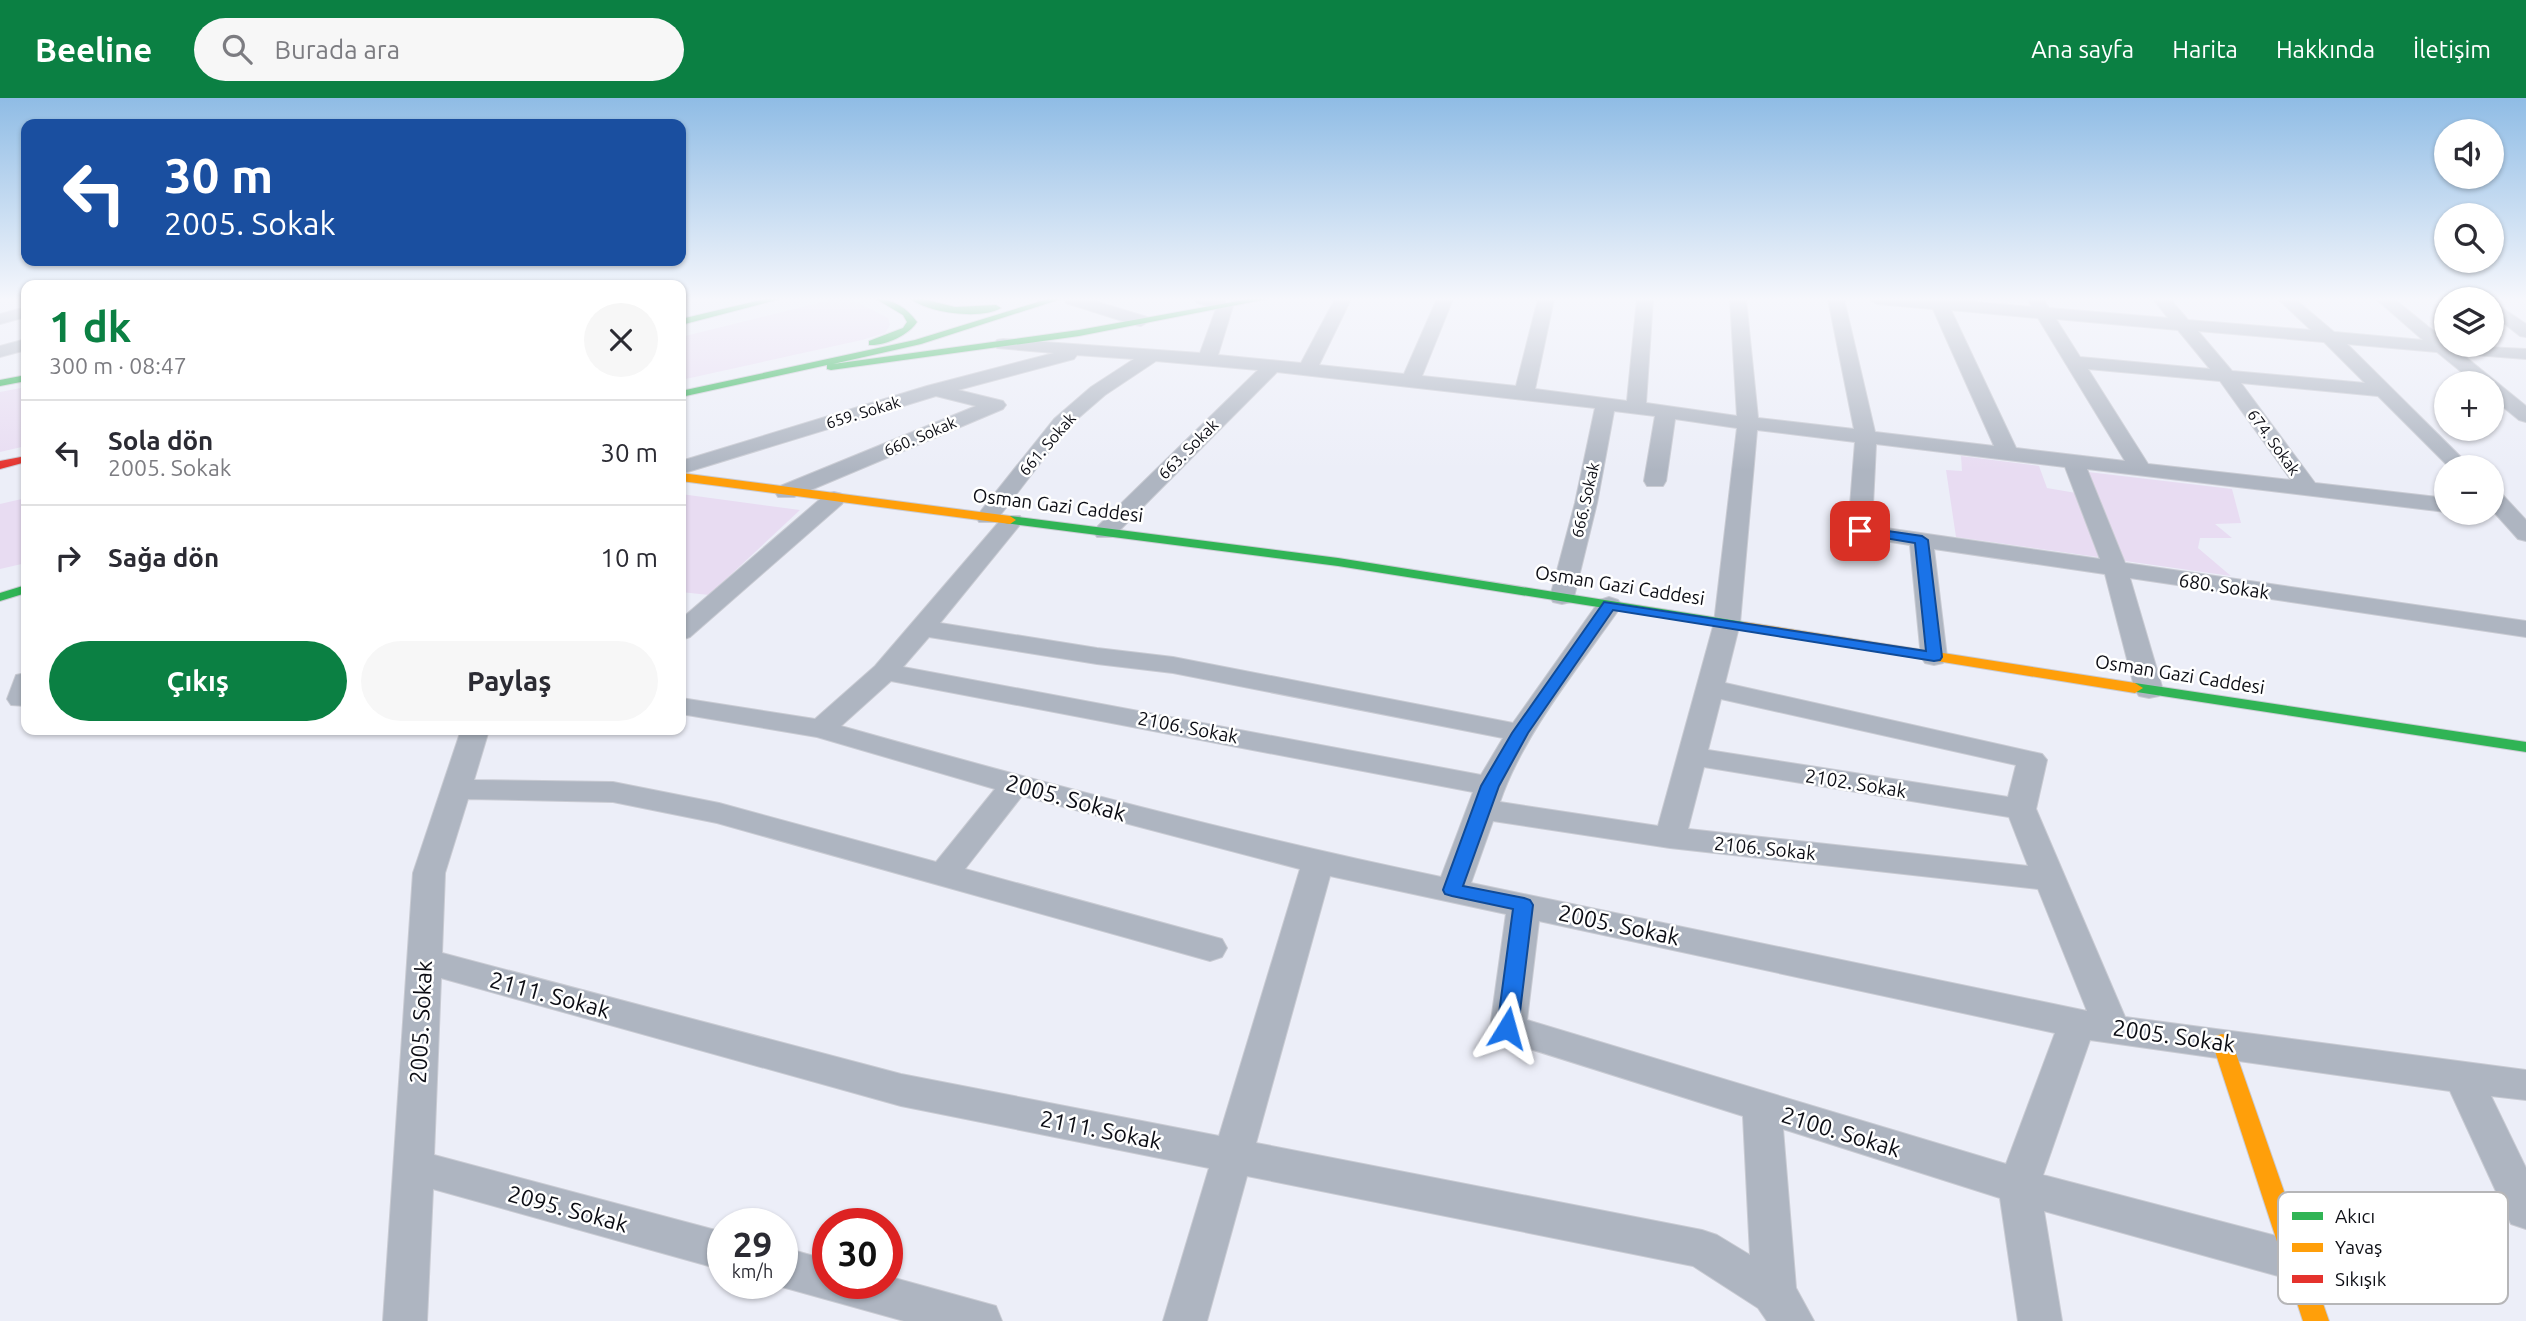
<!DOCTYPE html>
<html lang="tr">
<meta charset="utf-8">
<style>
:root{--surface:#fff;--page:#f7f7f7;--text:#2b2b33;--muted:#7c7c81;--line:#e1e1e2;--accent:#0b8043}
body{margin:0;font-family:Ubuntu,sans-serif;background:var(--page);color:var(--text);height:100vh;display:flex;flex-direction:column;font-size:26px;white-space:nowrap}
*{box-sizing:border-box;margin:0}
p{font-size:23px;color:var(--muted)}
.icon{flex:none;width:38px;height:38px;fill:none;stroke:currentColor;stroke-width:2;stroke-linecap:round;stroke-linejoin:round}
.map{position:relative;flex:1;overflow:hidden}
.side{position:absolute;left:21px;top:182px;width:665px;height:455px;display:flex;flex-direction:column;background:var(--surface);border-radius:14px;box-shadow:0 2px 5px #0004}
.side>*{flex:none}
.guide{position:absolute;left:21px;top:21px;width:665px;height:147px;border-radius:14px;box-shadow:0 2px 5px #0004;background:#1a4fa0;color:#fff;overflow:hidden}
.fabs{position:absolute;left:2434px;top:21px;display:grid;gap:14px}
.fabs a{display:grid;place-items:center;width:70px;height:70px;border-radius:50%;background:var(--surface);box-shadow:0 2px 5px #0004;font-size:35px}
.speed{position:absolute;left:707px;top:1110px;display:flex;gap:14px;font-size:35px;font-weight:700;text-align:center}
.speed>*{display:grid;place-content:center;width:91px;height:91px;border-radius:50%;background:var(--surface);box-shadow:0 2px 5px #0004;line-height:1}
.speed small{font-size:18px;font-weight:400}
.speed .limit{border:10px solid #d22;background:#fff;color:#111}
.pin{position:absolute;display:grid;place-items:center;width:60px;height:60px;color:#fff;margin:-30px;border-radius:14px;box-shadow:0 4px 10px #0006}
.me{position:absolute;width:77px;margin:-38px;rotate:8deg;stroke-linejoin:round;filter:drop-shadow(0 0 5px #0008)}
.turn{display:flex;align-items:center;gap:24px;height:147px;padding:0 28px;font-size:32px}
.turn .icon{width:91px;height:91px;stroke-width:2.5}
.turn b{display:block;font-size:49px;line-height:60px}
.round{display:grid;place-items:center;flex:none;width:74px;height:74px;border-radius:37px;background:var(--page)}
.summary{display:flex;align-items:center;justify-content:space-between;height:119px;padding:0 28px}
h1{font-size:42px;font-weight:700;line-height:52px;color:var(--accent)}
.primary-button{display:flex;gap:14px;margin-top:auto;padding:14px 28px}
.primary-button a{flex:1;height:80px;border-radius:42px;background:var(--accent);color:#fff;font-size:28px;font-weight:700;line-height:80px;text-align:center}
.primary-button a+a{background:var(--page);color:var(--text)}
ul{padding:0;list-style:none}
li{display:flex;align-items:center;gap:21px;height:105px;padding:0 28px;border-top:2px solid var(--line)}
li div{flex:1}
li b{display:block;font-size:26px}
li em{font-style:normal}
header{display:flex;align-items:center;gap:42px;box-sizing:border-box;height:98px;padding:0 35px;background:var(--accent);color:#fff}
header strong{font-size:33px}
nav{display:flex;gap:38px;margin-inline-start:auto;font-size:24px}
.search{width:490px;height:63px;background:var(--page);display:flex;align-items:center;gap:18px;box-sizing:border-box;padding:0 24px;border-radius:38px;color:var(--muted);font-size:26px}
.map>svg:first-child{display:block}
.green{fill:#e8dcf2}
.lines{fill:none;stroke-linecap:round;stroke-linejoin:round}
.street-casing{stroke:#c9cbd3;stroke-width:2}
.fast-casing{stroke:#c9cbd3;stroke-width:2}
.slow-casing{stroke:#c9cbd3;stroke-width:2}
.jam-casing{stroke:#c9cbd3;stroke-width:2}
.street{fill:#aeb5c1;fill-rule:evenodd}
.fast{fill:#30b455;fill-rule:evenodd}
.slow{fill:#ff9f0a;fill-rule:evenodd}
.jam{fill:#e5322d;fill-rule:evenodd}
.route{fill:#1a73e8;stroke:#114b97;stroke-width:2}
.labels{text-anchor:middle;stroke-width:5;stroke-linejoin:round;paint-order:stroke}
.far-street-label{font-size:16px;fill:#0c0d14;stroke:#fff}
.street-label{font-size:19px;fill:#0c0d14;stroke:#fff}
.near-street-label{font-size:23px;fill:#0c0d14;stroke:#fff}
.key{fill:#fff;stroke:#b6b6b8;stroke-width:2}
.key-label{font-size:19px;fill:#0c0d14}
</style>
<header>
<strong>Beeline</strong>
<div class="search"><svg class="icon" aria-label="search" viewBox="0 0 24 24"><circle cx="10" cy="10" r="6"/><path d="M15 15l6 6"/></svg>Burada ara</div>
<nav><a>Ana sayfa</a><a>Harita</a><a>Hakkında</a><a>İletişim</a></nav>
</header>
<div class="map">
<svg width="2526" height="1223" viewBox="0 0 2526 1223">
<rect width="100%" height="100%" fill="#eceef8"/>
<g class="green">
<path d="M 835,201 L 851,201 L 888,220 L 890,227 L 885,235 L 862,242 L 681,282 L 681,239 Z"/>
<path d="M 26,289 L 26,348 L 0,354 L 0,294 Z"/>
<path d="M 1961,358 L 2039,368 L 2047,390 L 2076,395 L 2071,372 L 2232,391 L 2241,425 L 2215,426 L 2232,440 L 2200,440 L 2198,450 L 2231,478 L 1956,439 L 1946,372 L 1962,373 Z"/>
<path d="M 681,396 L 800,412 L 709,497 L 681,494 Z"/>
<path d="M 26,400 L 26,465 L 0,471 L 0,406 Z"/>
</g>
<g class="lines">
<g class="street-casing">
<g id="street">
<path d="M 1064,201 L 1088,201 L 1147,219 L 1150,223 L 1141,228 L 1135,227 L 1066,205 Z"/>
<path d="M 1195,201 L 1219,201 L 1233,208 L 1218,257 L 1301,265 L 1335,201 L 1351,201 L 1319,267 L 1404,276 L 1437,201 L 1453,201 L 1422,278 L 1516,288 L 1538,201 L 1554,201 L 1535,291 L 1627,303 L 1637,201 L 1653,201 L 1646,305 L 1737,318 L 1730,201 L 1746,201 L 1758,320 L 1854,331 L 1828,201 L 1844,201 L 1875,334 L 1994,348 L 1933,211 L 1877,206 L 1869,201 L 1945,201 L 2032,209 L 2029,204 L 2031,201 L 2043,201 L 2049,210 L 2168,220 L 2153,201 L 2170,201 L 2188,222 L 2311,232 L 2278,201 L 2295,201 L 2334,234 L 2423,242 L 2376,201 L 2394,201 L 2446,243 L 2446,247 L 2526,251 L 2526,261 L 2462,256 L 2526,308 L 2526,324 L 2519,322 L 2492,300 L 2492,285 L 2475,285 L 2437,254 L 2347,246 L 2471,369 L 2449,369 L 2378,298 L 2241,285 L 2315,385 L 2446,400 L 2446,414 L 2087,371 L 2125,465 L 2526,523 L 2526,539 L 2130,480 L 2163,592 L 2159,598 L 2149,600 L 2139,598 L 2135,592 L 2105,476 L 1934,451 L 1947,559 L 1943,565 L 1934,567 L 1925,565 L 1921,559 L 1910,447 L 1852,438 L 1848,433 L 1855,344 L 1757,332 L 1740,525 L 1725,585 L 2042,656 L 2047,662 L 2036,711 L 2125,919 L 2526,972 L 2526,1002 L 2491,998 L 2526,1070 L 2526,1131 L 2511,1126 L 2450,993 L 2090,942 L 2043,1077 L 2296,1143 L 2311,1149 L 2318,1163 L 2311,1177 L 2296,1183 L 2044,1113 L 2062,1223 L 2018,1223 L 2000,1100 L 1783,1031 L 1796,1190 L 1814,1223 L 1767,1223 L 1758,1210 L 1693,1168 L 1247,1078 L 1207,1223 L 1163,1223 L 1209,1070 L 901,1008 L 441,880 L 434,1057 L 723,1134 L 723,1172 L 433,1091 L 427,1223 L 383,1223 L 413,775 L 461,632 L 489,632 L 474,682 L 613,684 L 719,705 L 936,764 L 995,691 L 817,639 L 681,616 L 681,600 L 815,621 L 875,568 L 1004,418 L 1020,418 L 1023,423 L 940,525 L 1097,550 L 1173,559 L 1513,625 L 1600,502 L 1609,499 L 1618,502 L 1622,507 C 1581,566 1523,636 1500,704 L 1658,728 L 1714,525 L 1737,330 L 1675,321 L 1666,383 L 1663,388 L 1647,388 L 1644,383 L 1655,318 L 1614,313 L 1597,405 L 1574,499 L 1571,504 L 1562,506 L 1553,504 L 1550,499 L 1575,405 L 1595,310 L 1277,274 L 1113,439 L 1097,439 L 1093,434 L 1097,429 L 1258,272 L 1156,263 L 1105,297 L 1068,329 L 995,424 L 979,424 L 976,419 L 1054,321 L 1091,289 L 1134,261 L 1077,257 L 1074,261 L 958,292 L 1003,303 L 1006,307 L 1003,311 L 794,399 L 778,399 L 775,394 L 778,389 L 976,308 L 936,298 L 681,376 L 681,363 L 927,288 L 1054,255 L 997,250 L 994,246 L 997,242 L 1003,241 L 1200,255 L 1216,211 L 1197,205 ZM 1951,212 L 2038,220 L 2125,363 L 2016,350 ZM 2056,221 L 2178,232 L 2210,271 L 2080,259 ZM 2198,233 L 2324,244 L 2365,285 L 2232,273 ZM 2088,271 L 2220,283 L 2291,382 L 2148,366 ZM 1876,346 L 2065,369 L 2100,461 L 1872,428 ZM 929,539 L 1097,566 L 1173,575 L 1503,640 L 1481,677 L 903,569 ZM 891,583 L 1473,694 L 1441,779 C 1239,737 1040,684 841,628 ZM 1721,601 L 2016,667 L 2008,699 L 1708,652 ZM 1704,669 L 2009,719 L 2028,768 L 1688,731 ZM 1022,698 L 1300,771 L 1219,1038 L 901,976 L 442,855 L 445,775 L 468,701 L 613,704 L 717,725 L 1210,863 L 1222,859 L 1227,850 L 1222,841 L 965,771 ZM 1493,723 L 1670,750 L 2038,791 L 2087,913 L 1471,785 ZM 1330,778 L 1506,816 L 1490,930 L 1495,940 L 1743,1018 L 1750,1157 L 1717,1137 L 1702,1132 L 1256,1045 ZM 1539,823 L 2055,935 L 2006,1066 L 1527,922 Z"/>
<path d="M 2492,203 L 2526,226 L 2526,239 L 2520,238 L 2492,216 Z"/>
<path d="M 26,209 L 26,219 L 0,226 L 0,216 Z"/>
<path d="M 26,241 L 26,252 L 0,259 L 0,248 Z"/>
<path d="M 2492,392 L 2500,394 L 2526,422 L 2526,443 L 2518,441 L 2492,412 Z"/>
<path d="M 834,394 L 842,396 L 845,401 L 842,406 L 690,539 L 681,542 L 681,521 L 826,396 Z"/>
<path d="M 26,575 L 26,608 L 11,607 L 7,601 L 16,577 Z"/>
<path d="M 782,1149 L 828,1162 L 828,1185 L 887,1185 L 887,1178 L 996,1208 L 1002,1223 L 904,1223 L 782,1189 L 771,1185 L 782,1185 Z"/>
</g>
</g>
<g class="fast-casing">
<g id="fast">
<path d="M 765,201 L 780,201 L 681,227 L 681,221 Z"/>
<path d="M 876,201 C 893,201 907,210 917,224 C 909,237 885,248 869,247 L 869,243 L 903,230 L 907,224 L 903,217 Z"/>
<path d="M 911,201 L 923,201 L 955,209 L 996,207 L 1001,210 C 981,222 929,215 911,201 Z"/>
<path d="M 1048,201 L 1061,201 L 921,246 L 833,266 L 1079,232 L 1249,201 L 1267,201 L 1079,238 L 831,272 L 827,271 L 827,267 L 681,299 L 681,293 L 915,242 Z"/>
<path d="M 26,277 L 26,283 L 0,288 L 0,282 Z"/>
<path d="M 1010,418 L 1338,460 L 1744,524 L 1751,528 L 1744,532 L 1338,468 L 1005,425 L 1004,422 Z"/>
<path d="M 26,487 L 26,495 L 0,503 L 0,495 Z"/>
<path d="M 2135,585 L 2526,644 L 2526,654 L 2130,593 L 2127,590 L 2130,587 Z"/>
</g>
</g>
<g class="slow-casing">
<g id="slow">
<path d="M 681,375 L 1010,418 L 1016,422 L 1010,426 L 681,383 Z"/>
<path d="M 1744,524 L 2135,585 L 2143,590 L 2135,595 L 1739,531 L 1737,528 Z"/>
<path d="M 2222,936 L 2229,938 L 2232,944 L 2329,1223 L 2303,1223 L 2212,944 L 2215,938 Z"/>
</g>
</g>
<g class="jam-casing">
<path id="jam" d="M 26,358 L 26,364 L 0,371 L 0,363 Z"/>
</g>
<use href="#street" class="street"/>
<use href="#fast" class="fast"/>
<use href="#slow" class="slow"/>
<use href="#jam" class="jam"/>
</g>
<linearGradient id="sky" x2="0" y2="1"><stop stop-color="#8fbce5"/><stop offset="0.54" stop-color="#f6f7fc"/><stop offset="1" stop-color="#f6f7fc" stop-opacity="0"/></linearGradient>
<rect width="2526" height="372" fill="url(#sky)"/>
<path class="route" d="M 1860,429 L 1922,438 L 1928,442 L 1942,559 L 1940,562 L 1934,563 L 1613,512 L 1528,635 L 1499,688 L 1463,788 L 1524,800 L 1530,802 L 1533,807 L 1518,930 L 1515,936 L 1507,938 L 1500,936 L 1497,930 L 1513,811 L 1452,798 L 1445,796 L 1443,792 L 1481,688 L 1512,635 L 1604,504 L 1926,553 L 1915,445 L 1855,435 L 1853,433 Z"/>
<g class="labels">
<g class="far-street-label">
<text transform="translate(863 314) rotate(-17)" y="6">659. Sokak</text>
<text transform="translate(920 338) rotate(-23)" y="6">660. Sokak</text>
<text transform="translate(2274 344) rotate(54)" y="6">674. Sokak</text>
<text transform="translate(1047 346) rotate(-49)" y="6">661. Sokak</text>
<text transform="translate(1188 351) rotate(-45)" y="6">663. Sokak</text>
<text transform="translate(1585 402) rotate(-77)" y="6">666. Sokak</text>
</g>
<g class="street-label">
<text transform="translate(1058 407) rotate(7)" y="7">Osman Gazi Caddesi</text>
<text transform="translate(1620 487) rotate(9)" y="7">Osman Gazi Caddesi</text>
<text transform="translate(2224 488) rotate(8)" y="7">680. Sokak</text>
<text transform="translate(2180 576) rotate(9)" y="7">Osman Gazi Caddesi</text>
<text transform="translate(1188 629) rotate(11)" y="7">2106. Sokak</text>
<text transform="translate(1856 685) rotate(9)" y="7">2102. Sokak</text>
<text transform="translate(1765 750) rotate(6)" y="7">2106. Sokak</text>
</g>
<g class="near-street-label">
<text transform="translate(1066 700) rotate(15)" y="8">2005. Sokak</text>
<text transform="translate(1619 827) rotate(12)" y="8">2005. Sokak</text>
<text transform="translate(550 897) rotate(15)" y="8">2111. Sokak</text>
<text transform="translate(421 924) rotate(-87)" y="8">2005. Sokak</text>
<text transform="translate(2174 938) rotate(8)" y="8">2005. Sokak</text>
<text transform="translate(1101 1032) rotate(11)" y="8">2111. Sokak</text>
<text transform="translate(1841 1034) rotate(17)" y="8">2100. Sokak</text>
<text transform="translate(568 1111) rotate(15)" y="8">2095. Sokak</text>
</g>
</g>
<rect x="2278" y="1094" width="230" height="112" rx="10" class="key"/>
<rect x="2292" y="1114" width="31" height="8" fill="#30b455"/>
<rect x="2292" y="1145" width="31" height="9" fill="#ff9f0a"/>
<rect x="2292" y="1177" width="31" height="8" fill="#e5322d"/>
<g class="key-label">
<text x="2335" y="1125">Akıcı</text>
<text x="2335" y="1156">Yavaş</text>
<text x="2335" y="1188">Sıkışık</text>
</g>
</svg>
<div class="fabs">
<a><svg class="icon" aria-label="sound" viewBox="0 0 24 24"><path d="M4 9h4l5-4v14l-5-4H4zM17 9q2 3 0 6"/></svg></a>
<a><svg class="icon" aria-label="search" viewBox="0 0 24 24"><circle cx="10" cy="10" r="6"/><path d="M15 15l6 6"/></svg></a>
<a><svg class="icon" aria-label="layers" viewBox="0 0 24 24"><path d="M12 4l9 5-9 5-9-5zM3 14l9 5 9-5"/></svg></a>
<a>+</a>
<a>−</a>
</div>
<div class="speed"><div>29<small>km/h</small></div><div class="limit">30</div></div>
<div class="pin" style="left:1860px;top:433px;background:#d93025"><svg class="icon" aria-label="arrive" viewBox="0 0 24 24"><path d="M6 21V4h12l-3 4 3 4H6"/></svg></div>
<svg class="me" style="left:1507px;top:930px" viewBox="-20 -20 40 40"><path d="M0-17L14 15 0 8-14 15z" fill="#1a73e8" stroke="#fff" stroke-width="4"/></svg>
<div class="guide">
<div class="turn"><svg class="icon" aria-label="left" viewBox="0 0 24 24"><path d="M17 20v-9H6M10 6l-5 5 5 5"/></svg><div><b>30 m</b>2005. Sokak</div></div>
</div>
<section class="side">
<div class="summary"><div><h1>1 dk</h1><p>300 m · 08:47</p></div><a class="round"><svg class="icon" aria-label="close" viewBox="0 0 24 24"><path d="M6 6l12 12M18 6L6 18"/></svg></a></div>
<ul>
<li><svg class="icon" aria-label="left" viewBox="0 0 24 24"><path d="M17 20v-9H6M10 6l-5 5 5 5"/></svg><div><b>Sola dön</b><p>2005. Sokak</p></div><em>30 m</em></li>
<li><svg class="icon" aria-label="right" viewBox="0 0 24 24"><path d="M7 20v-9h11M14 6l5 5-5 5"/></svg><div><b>Sağa dön</b></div><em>10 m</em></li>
</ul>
<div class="primary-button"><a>Çıkış</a><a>Paylaş</a></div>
</section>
</div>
